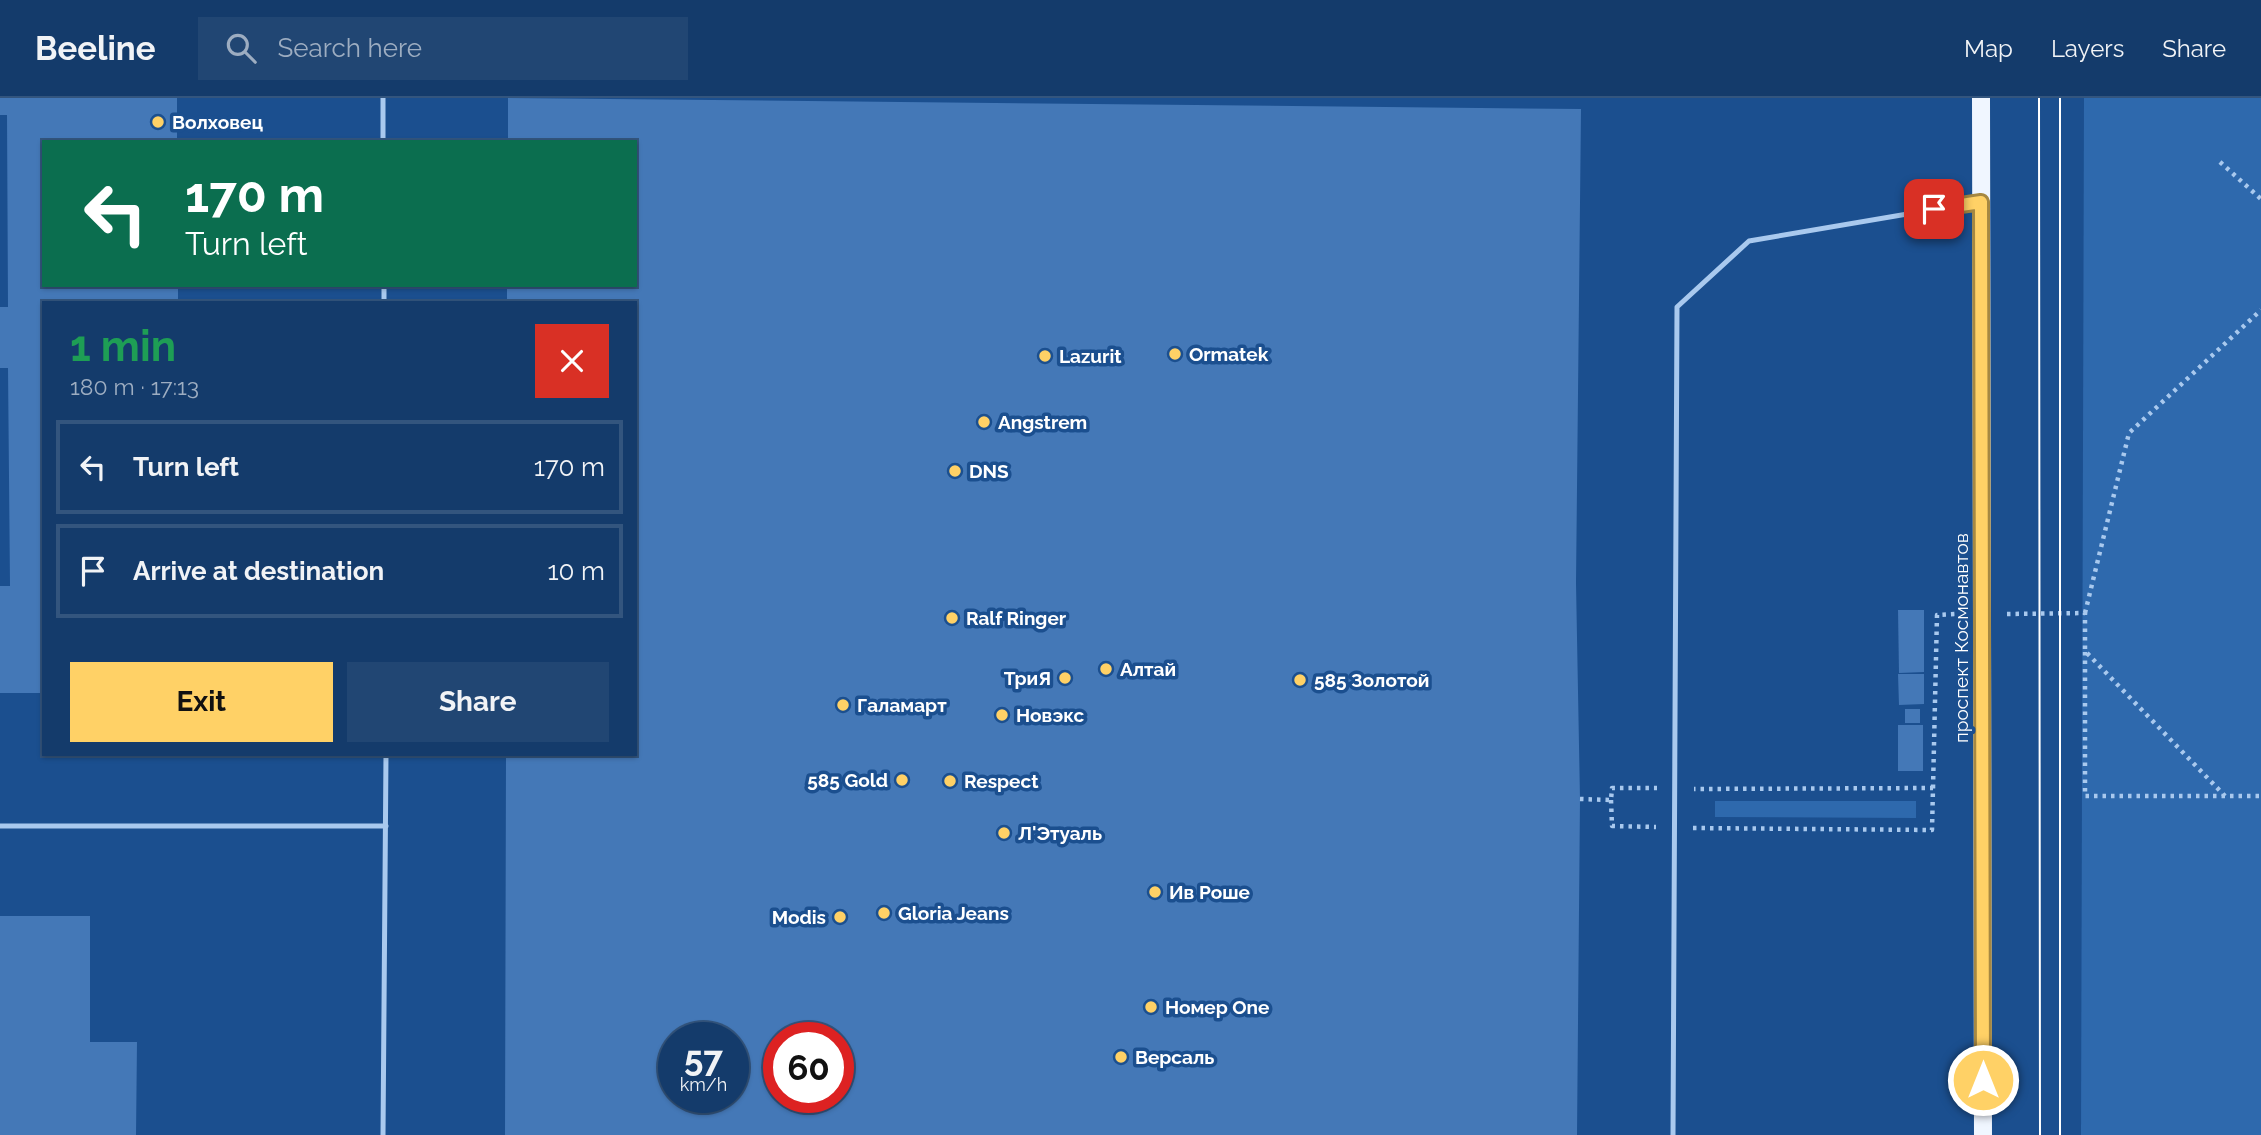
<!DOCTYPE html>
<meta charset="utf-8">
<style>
:root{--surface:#143b6b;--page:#214673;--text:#f1f3f6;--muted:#9dadc1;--line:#33557e;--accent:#ffd166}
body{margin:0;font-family:Raleway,sans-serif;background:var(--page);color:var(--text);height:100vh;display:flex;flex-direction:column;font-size:26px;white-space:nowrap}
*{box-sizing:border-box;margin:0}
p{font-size:23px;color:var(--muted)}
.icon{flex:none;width:38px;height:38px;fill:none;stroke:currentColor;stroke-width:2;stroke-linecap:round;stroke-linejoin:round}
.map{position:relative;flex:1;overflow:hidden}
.sheet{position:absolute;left:42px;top:203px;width:595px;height:455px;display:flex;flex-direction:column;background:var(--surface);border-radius:0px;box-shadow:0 2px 5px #0004,0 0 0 2px var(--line)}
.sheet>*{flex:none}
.banner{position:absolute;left:42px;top:42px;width:595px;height:147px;border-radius:0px;box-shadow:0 2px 5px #0004,0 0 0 2px var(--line);background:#0b6e4f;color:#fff;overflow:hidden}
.speed{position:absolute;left:658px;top:924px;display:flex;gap:14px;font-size:35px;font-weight:700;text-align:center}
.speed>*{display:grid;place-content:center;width:91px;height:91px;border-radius:50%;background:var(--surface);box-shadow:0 2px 5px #0004,0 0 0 2px var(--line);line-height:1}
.speed small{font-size:18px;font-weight:400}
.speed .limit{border:10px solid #d22;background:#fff;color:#111}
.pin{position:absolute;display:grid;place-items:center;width:60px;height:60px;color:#fff;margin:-30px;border-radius:14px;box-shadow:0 4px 10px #0006}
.me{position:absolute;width:77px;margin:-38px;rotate:0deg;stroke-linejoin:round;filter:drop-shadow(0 0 5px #0008)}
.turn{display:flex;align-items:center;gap:24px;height:147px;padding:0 28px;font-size:32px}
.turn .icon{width:91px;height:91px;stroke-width:2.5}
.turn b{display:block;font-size:49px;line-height:60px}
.round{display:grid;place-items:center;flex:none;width:74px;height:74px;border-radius:0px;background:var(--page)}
.head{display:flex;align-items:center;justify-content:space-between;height:119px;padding:0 28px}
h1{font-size:42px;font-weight:700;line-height:52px;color:#1e9e55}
.primary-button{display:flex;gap:14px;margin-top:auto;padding:14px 28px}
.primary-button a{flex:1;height:80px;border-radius:0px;background:var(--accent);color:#111;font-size:28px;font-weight:700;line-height:80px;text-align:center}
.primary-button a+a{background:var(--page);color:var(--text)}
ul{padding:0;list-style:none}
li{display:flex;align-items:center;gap:21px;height:94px;margin:0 14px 10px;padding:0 14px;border:4px solid var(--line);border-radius:0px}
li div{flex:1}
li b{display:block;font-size:26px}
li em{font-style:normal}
header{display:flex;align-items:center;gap:42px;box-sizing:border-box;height:98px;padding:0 35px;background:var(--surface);border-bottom:2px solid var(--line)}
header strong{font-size:33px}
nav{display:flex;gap:38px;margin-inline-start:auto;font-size:24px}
.search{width:490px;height:63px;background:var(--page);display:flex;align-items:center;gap:18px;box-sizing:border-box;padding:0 24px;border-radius:0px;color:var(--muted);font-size:26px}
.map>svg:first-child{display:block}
.green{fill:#2e69ad}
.building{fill:#4478b7;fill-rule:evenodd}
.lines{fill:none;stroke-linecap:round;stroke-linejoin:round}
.path{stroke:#a9c9ee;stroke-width:4.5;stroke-dasharray:3.5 5;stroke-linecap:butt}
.lane{stroke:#a9c9ee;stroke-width:5}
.primary{stroke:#f0f6ff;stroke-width:18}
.tram{stroke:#fff;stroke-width:2}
.route-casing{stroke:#a68842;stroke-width:18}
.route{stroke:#ffd166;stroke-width:12}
.poi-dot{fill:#ffd166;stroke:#1b4f8f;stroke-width:2.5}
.labels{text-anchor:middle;stroke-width:7;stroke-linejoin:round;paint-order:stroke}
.poi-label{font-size:19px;font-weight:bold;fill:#fff;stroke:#1b4f8f;text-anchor:start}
.street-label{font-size:19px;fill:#fff;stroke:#1b4f8f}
</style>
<header>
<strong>Beeline</strong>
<div class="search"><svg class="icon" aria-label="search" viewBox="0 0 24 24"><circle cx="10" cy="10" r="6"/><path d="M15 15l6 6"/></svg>Search here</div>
<nav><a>Map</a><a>Layers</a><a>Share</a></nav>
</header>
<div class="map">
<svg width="2261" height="1037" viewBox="0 0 2261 1037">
<rect width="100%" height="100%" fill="#1b4f8f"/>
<g class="green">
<path d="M 2084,0 L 2261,0 L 2261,1037 L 2081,1037 Z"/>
<path d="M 1715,703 L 1916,703 L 1916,720 L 1715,719 Z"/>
</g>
<g class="building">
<path d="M 0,0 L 177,0 L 177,44 L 44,44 L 44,187 L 178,187 L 178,205 L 44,205 L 44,595 L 0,595 L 0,488 L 10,488 L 8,270 L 0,270 L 0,209 L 8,209 L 7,17 L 0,17 Z"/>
<path d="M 508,0 L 1581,11 L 1576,485 L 1580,701 L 1577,1037 L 505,1037 L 506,656 L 635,656 L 635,205 L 507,205 L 507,187 L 635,187 L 635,44 L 508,44 ZM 674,940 L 733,940 L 733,999 L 674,999 ZM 779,940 L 838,940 L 838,999 L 779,999 Z"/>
<path d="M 1898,512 L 1924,512 L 1924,574 L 1899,575 Z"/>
<path d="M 1898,576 L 1924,576 L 1924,606 L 1899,607 Z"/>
<rect x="1905" y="611" width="15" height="14"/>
<rect x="1898" y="627" width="25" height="46"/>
<path d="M 0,818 L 90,818 L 90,944 L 137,944 L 136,1037 L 0,1037 Z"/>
</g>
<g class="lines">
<g class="path">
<path d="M 2220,64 L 2261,101"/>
<path d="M 2085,515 L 2129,335 L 2261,212"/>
<path d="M 2007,516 L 2085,515 L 2085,553 L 2225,698"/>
<path d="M 2085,554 L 2085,698 L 2261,698"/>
<path d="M 1933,690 L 1937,517 L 1956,516"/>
<path d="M 1580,701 L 1611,702 L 1612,690 L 1657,690"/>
<path d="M 1611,702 L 1612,728 L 1656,729"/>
<path d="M 1693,730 L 1932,732 L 1933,690 L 1694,691"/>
</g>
<g class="lane">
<path d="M 383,0 L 383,44"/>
<path d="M 384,187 L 384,205"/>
<path d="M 0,728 L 386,728"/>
<path d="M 383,1037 L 386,656"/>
<path d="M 1673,1037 L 1677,209 L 1749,143 L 1978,104"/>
</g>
<path class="primary" d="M 1981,0 L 1983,1037"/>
<g class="tram">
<path d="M 2039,0 L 2040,1037"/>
<path d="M 2060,0 L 2060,1037"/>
</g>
</g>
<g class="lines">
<g class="route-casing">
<path id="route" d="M 1934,111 L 1981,104 L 1983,982"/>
</g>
<use href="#route" class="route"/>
</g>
<g class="poi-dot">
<circle cx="158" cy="24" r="7"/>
<circle cx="1175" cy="256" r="7"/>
<circle cx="1045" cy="258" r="7"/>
<circle cx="984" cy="324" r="7"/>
<circle cx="955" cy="373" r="7"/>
<circle cx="952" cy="520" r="7"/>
<circle cx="1106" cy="571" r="7"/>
<circle cx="1065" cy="580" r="7"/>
<circle cx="1300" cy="582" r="7"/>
<circle cx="843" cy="607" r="7"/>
<circle cx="1002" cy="617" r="7"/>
<circle cx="902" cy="682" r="7"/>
<circle cx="950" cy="683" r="7"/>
<circle cx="1004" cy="735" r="7"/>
<circle cx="1155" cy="794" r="7"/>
<circle cx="884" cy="815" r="7"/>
<circle cx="840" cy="819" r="7"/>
<circle cx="1151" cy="909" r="7"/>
<circle cx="1121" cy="959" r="7"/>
</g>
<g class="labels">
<g class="poi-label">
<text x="172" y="31">Волховец</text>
<text x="1189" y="263">Ormatek</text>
<text x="1059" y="265">Lazurit</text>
<text x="998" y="331">Angstrem</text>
<text x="969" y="380">DNS</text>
<text x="966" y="527">Ralf Ringer</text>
<text x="1120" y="578">Алтай</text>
<text x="1051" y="587" text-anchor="end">ТриЯ</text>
<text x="1314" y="589">585 Золотой</text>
<text x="857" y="614">Галамарт</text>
<text x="1016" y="624">Новэкс</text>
<text x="888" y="689" text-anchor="end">585 Gold</text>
<text x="964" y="690">Respect</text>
<text x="1018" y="742">Л'Этуаль</text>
<text x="1169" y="801">Ив Роше</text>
<text x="898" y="822">Gloria Jeans</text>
<text x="826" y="826" text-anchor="end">Modis</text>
<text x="1165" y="916">Номер One</text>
<text x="1135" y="966">Версаль</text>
</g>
<g class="street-label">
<text transform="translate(1961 540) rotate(-90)" y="7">проспект Космонавтов</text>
</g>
</g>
</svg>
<div class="speed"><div>57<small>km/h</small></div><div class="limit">60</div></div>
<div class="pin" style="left:1934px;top:111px;background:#d93025"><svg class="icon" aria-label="arrive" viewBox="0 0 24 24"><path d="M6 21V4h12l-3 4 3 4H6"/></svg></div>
<svg class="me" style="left:1983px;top:982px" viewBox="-20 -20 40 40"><circle r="17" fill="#ffd166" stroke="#fff" stroke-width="3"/><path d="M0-11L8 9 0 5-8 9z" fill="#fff"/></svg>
<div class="banner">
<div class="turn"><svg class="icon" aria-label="left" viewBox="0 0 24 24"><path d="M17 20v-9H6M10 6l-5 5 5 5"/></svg><div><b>170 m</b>Turn left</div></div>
</div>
<section class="sheet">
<div class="head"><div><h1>1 min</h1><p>180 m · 17:13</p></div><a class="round" style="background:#d93025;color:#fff"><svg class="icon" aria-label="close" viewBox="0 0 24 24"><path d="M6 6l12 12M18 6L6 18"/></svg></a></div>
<ul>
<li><svg class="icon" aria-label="left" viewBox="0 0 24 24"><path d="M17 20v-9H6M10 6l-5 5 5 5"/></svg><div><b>Turn left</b></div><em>170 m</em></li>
<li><svg class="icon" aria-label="arrive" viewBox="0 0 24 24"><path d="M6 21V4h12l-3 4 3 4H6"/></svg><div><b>Arrive at destination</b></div><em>10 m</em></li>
</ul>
<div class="primary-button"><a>Exit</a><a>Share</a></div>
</section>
</div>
